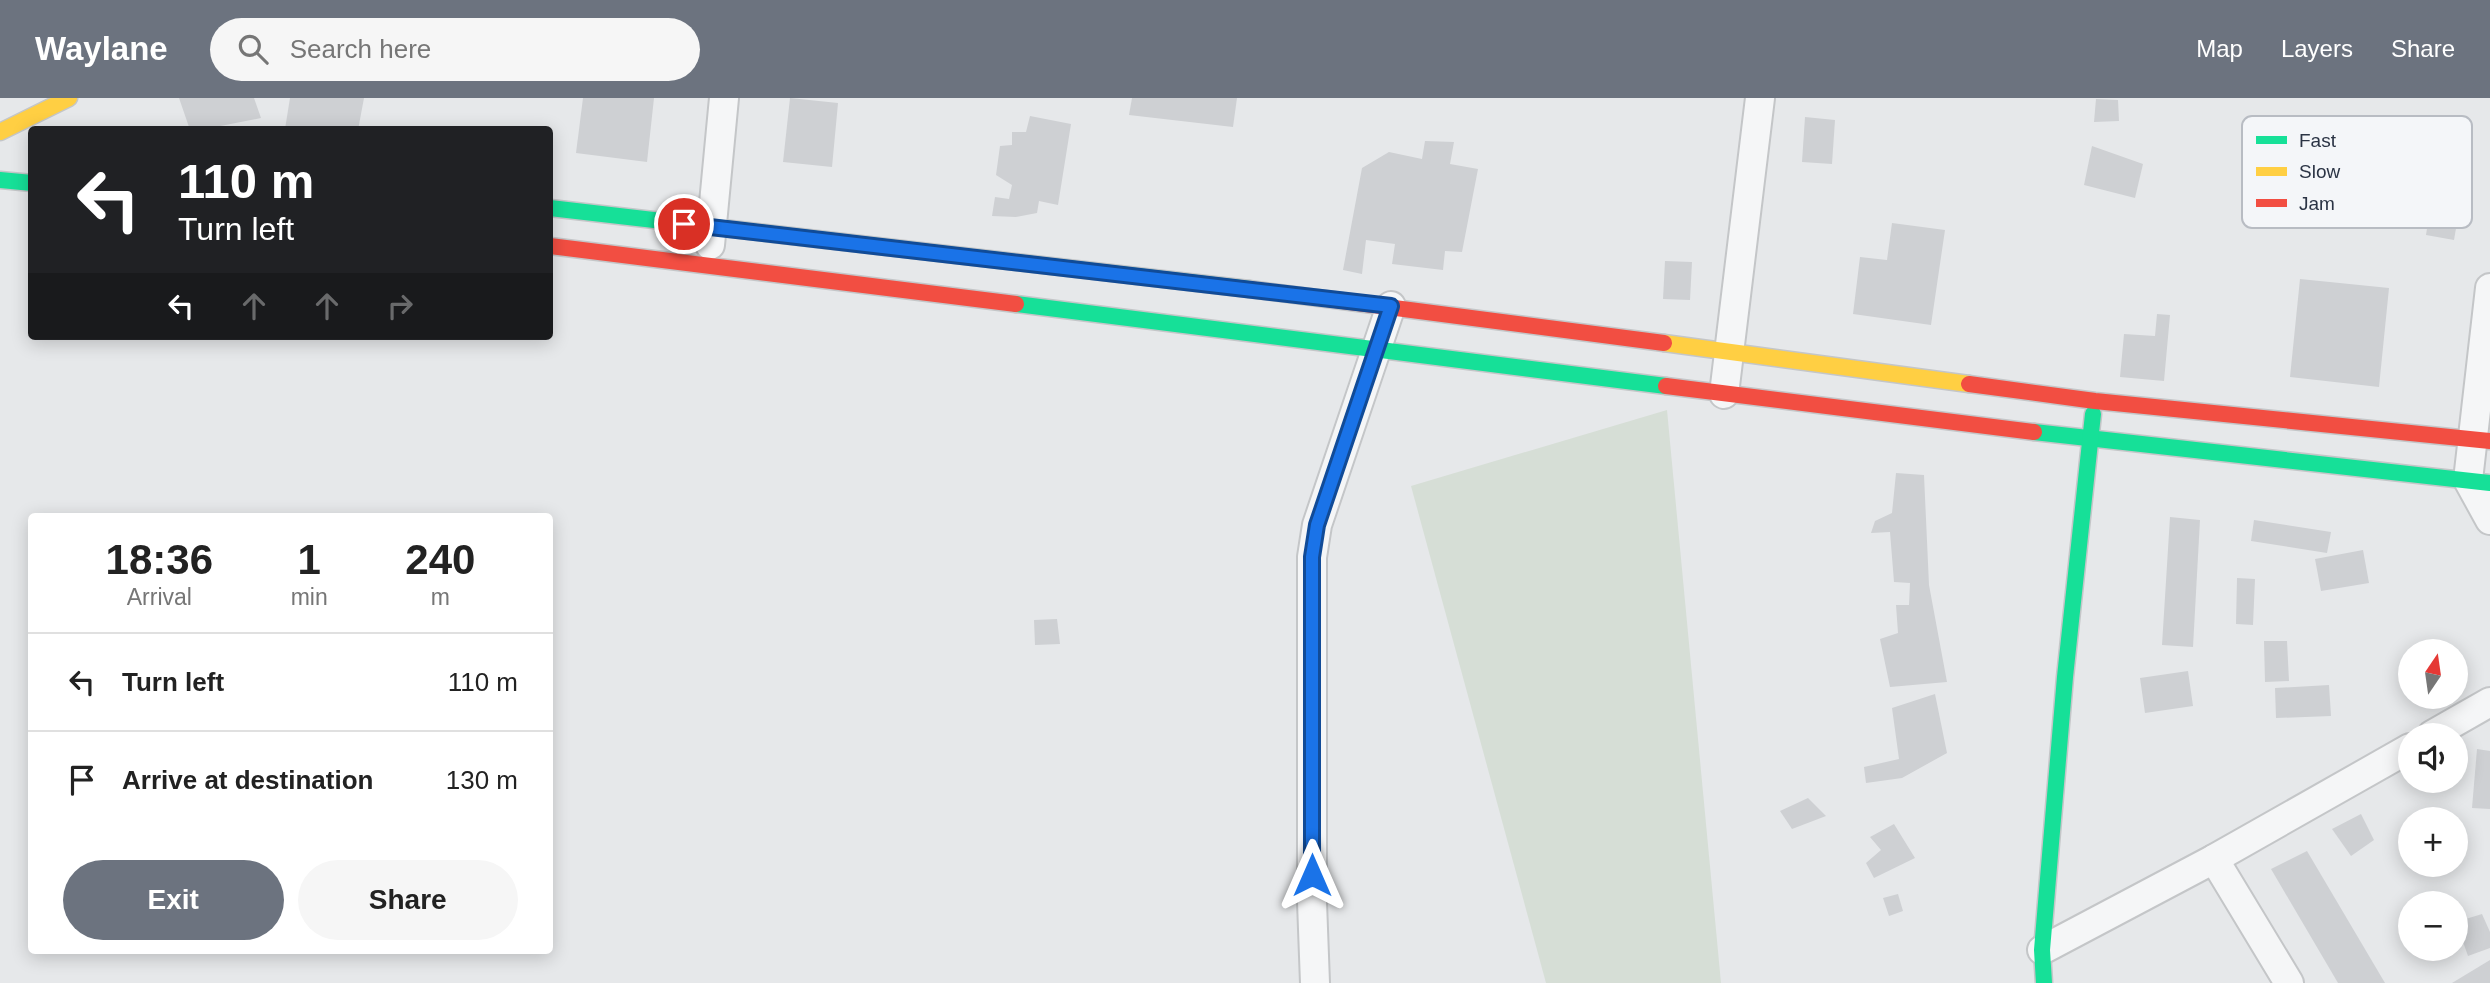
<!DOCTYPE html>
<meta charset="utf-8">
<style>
:root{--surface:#fff;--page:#f6f6f6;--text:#222;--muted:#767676;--line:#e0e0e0;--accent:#6c737f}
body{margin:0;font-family:Helvetica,sans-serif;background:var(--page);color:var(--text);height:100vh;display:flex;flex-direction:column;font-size:26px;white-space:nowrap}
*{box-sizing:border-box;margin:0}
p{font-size:23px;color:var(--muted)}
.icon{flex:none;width:38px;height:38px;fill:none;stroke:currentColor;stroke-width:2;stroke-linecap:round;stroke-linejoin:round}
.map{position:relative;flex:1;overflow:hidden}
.side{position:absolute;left:28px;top:415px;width:525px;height:441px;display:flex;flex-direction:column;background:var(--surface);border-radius:7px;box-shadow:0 4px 18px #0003}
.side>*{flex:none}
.top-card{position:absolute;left:28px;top:28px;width:525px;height:214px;border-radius:7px;box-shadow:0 4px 18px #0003;background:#202124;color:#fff;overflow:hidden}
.needle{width:46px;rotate:13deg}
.buttons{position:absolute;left:2398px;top:541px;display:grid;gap:14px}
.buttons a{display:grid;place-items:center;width:70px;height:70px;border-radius:50%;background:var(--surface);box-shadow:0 4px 18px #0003;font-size:35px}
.pin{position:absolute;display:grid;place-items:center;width:60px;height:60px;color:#fff;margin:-30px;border:4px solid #fff;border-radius:50%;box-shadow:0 2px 7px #0007}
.me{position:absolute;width:77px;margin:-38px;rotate:0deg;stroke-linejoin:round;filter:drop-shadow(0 0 5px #0008)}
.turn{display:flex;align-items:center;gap:24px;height:147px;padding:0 35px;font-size:32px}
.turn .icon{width:91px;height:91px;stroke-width:2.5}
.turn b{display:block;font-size:49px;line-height:60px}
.lanes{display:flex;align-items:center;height:66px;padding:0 35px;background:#0003;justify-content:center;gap:35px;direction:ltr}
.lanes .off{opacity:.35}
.eta{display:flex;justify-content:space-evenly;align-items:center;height:119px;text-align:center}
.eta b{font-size:42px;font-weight:700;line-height:49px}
.button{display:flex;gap:14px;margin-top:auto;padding:14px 35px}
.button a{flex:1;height:80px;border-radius:42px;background:var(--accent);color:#fff;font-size:28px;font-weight:700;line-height:80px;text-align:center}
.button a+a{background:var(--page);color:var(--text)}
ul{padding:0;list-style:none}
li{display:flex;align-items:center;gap:21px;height:98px;padding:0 35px;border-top:2px solid var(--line)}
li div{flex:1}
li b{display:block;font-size:26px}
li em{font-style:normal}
header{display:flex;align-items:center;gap:42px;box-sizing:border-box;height:98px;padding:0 35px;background:var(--accent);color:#fff}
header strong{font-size:33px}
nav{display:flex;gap:38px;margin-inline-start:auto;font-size:24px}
.search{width:490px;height:63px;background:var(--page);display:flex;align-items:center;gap:18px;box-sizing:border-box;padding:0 24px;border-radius:38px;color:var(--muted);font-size:26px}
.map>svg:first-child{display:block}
.green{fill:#d6ded6}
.building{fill:#ced0d3}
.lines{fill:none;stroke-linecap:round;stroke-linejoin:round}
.street-casing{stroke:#c4c6c8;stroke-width:32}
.fast-casing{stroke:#c4c6c8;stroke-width:19}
.slow-casing{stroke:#c4c6c8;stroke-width:19}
.jam-casing{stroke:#c4c6c8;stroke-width:19}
.street{stroke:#f5f6f7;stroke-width:28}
.fast{stroke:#16e098;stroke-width:16}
.slow{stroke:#ffcf43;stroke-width:16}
.jam{stroke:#f24e42;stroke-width:16}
.route-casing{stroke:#114b97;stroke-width:18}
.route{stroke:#1a73e8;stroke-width:12}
.key{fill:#f4f6f9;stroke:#b8bcc3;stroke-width:2}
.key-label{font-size:19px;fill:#2b3445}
</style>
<header>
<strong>Waylane</strong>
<div class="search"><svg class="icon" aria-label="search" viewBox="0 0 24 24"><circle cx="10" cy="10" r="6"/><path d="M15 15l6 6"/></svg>Search here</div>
<nav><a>Map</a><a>Layers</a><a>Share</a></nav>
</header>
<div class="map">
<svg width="2490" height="885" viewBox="0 0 2490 885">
<rect width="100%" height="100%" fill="#e6e8ea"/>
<path class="green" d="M 1667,312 L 1721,885 L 1546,885 L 1411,388 Z"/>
<g class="building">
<path d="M 179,0 L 254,0 L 261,20 L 200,32 L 190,32 Z"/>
<path d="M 290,0 L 364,0 L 358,32 L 285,31 Z"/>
<path d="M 583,0 L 654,0 L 647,64 L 576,55 Z"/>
<path d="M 790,0 L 838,5 L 832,69 L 783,64 Z"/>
<path d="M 1132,0 L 1237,0 L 1233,29 L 1129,17 Z"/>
<path d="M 2096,1 L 2118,2 L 2119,23 L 2094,24 Z"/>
<path d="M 1030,18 L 1071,26 L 1058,107 L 1039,103 L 1037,115 L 1016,119 L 992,118 L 995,99 L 1009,101 L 1012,87 L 996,77 L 1000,48 L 1012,47 L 1012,34 L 1026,34 Z"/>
<path d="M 1805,19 L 1835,22 L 1832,66 L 1802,64 Z"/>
<path d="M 1425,43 L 1454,44 L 1450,66 L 1478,71 L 1462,154 L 1445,153 L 1443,172 L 1392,166 L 1395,146 L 1366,142 L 1362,176 L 1343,172 L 1362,70 L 1389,54 L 1422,61 Z"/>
<path d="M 2092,48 L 2143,66 L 2135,100 L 2084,87 Z"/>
<path d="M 2433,91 L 2462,96 L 2454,142 L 2426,137 Z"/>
<path d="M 1892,125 L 1945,132 L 1931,227 L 1853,216 L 1860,159 L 1887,162 Z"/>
<path d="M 1665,163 L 1692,164 L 1690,202 L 1663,201 Z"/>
<path d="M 2300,181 L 2389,190 L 2379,289 L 2290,279 Z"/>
<path d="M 2157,216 L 2170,217 L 2164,283 L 2120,279 L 2124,236 L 2155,238 Z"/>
<path d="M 1896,375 L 1924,377 L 1929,487 L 1947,584 L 1890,589 L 1880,541 L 1898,535 L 1896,507 L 1909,507 L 1910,485 L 1894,484 L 1890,434 L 1871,435 L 1875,423 L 1892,415 Z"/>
<path d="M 2170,419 L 2200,422 L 2193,549 L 2162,547 Z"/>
<path d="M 2254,422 L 2331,434 L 2327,455 L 2251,443 Z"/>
<path d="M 2363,452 L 2369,485 L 2321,493 L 2315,461 Z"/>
<path d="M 2237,480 L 2255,481 L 2253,527 L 2236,526 Z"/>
<path d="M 1057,521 L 1060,546 L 1035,547 L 1034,522 Z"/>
<path d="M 2264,543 L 2287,543 L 2289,583 L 2265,584 Z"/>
<path d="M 2188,573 L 2193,608 L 2145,615 L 2140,580 Z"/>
<path d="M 2329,587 L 2331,618 L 2276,620 L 2275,590 Z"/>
<path d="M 1935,596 L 1947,655 L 1902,680 L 1866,685 L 1864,669 L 1899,661 L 1892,610 Z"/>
<path d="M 2477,651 L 2490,653 L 2490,711 L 2472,710 Z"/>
<path d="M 1808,700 L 1826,718 L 1792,731 L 1780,713 Z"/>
<path d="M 2361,716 L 2374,742 L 2351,758 L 2332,731 Z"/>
<path d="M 1894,726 L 1915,760 L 1874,780 L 1866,765 L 1881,752 L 1870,739 Z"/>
<path d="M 2307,753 L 2385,885 L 2338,885 L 2271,771 Z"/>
<path d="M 1898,796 L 1903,813 L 1889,818 L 1883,800 Z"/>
<path d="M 2482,816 L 2490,834 L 2490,850 L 2468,858 L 2456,824 Z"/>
<path d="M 2490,862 L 2490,885 L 2452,885 Z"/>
</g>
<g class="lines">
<g class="street-casing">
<g id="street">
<path d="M 710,147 L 724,0"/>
<path d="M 2490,190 L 2468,382 L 2490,422"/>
<path d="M 1724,296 L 1760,0"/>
<path d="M 2432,637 L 2490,604"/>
<path d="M 2214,761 L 2289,885"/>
<path d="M 2042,852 L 2214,761 L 2410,650"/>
<path d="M 1315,885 L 1312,804 L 1312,459 L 1317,427 L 1391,208"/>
</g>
</g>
<g class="fast-casing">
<g id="fast">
<path d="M 0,82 L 32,85"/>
<path d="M 550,110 L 1249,191"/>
<path d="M 1016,206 L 1666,288"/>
<path d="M 2034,334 L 2490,385"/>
<path d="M 2044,885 L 2042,852 L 2065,579 L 2093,316"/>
</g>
</g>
<g class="slow-casing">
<g id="slow">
<path d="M 0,34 L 69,0"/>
<path d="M 1664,245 L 1969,286"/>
</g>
</g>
<g class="jam-casing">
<g id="jam">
<path d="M 550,148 L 1016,206"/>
<path d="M 1249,191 L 1664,245"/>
<path d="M 1969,286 L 2095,303 L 2490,343"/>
<path d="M 1666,288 L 2034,334"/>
</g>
</g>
<use href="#street" class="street"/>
<use href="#fast" class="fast"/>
<use href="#slow" class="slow"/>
<use href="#jam" class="jam"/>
</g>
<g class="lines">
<g class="route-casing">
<path id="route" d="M 684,126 L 1391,208 L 1317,427 L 1312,459 L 1312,777"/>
</g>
<use href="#route" class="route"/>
</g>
<rect x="2242" y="18" width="230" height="112" rx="10" class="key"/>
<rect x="2256" y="38" width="31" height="8" fill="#16e098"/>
<rect x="2256" y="69" width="31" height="9" fill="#ffcf43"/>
<rect x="2256" y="101" width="31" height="8" fill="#f24e42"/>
<g class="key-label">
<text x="2299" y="49">Fast</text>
<text x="2299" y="80">Slow</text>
<text x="2299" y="112">Jam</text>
</g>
</svg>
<div class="buttons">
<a><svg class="needle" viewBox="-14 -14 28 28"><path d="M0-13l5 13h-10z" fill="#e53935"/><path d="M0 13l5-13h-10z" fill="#767676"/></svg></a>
<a><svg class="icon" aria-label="sound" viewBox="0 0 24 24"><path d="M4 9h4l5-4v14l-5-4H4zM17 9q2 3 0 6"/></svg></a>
<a>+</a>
<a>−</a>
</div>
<div class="pin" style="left:684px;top:126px;background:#d93025"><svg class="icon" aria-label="arrive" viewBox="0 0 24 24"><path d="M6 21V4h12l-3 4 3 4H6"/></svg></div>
<svg class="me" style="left:1312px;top:777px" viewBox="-20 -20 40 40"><path d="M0-17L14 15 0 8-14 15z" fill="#1a73e8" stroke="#fff" stroke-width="4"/></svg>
<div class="top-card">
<div class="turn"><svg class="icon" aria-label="left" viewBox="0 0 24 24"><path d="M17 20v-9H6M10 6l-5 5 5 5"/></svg><div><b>110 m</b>Turn left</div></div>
<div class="lanes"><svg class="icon" aria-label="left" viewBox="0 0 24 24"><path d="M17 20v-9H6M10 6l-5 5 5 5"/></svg><svg class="icon off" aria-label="ahead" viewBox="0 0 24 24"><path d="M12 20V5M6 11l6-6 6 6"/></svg><svg class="icon off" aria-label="ahead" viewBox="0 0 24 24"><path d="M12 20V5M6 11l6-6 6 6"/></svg><svg class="icon off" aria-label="right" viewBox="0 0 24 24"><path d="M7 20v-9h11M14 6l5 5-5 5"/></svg></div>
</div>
<section class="side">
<div class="eta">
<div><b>18:36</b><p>Arrival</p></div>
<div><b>1</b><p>min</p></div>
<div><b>240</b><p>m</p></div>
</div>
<ul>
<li><svg class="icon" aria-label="left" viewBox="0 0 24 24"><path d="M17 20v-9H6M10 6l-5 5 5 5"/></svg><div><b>Turn left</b></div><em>110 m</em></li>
<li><svg class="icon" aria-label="arrive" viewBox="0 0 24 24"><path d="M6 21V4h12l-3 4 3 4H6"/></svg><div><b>Arrive at destination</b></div><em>130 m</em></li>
</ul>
<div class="button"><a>Exit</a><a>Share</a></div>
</section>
</div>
